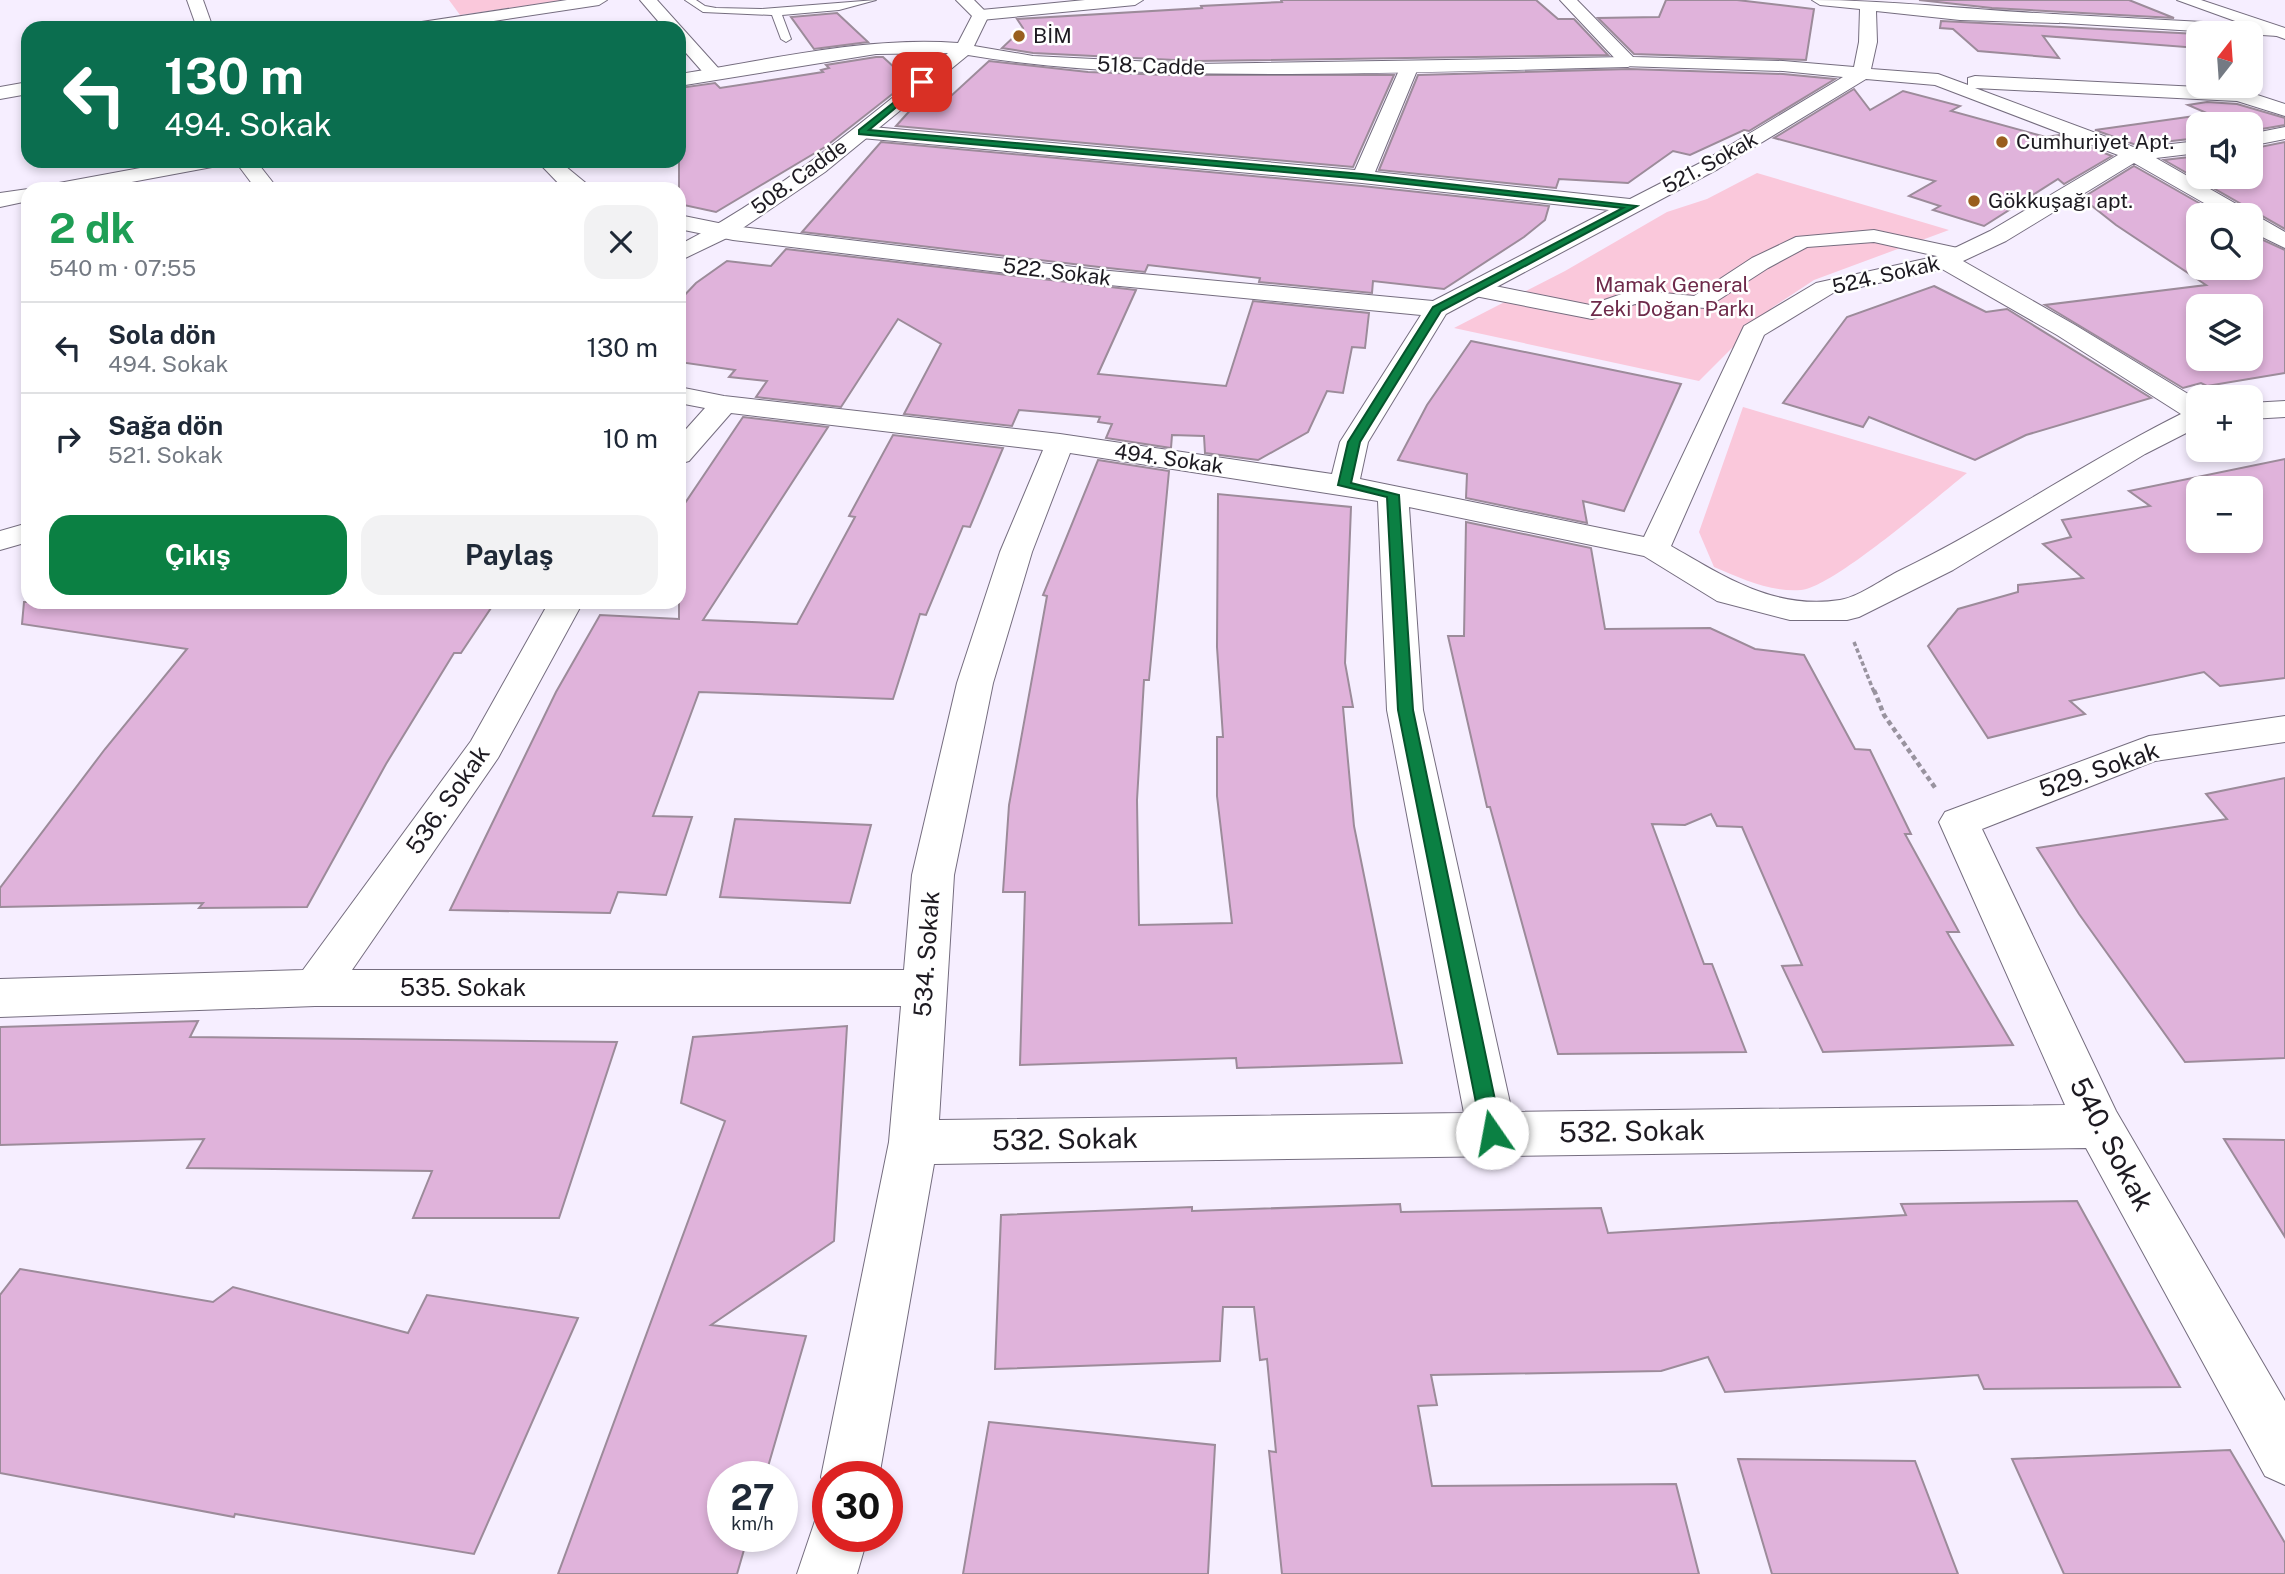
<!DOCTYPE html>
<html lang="tr">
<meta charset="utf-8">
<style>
:root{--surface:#fff;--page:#f2f2f3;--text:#1f2937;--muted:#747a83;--line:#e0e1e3;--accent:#0b8043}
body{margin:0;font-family:"Public Sans",sans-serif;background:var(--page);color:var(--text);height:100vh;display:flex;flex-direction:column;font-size:26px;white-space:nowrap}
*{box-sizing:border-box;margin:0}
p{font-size:23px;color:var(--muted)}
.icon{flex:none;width:38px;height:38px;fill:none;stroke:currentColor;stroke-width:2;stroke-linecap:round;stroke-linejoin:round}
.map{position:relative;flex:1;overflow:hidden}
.drawer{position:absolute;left:21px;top:182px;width:665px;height:427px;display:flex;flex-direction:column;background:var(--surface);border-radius:21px;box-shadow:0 4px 10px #0003}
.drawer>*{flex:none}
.guide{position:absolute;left:21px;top:21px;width:665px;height:147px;border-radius:21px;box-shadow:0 4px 10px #0003;background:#0b6e4f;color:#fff;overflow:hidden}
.needle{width:46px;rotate:17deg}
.controls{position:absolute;left:2186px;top:21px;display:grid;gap:14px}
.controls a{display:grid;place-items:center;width:77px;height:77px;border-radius:14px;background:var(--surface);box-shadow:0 4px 10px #0003;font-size:35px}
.speed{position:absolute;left:707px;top:1461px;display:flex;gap:14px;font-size:35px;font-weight:700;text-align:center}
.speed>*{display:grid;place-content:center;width:91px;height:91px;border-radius:50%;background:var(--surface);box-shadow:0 4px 10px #0003;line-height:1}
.speed small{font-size:18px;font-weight:400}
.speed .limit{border:10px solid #d22;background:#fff;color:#111}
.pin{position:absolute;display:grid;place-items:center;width:60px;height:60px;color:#fff;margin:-30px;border-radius:14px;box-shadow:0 4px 10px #0006}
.me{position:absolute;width:77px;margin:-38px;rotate:348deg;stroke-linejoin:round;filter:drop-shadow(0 0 5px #0008)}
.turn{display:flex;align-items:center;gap:24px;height:147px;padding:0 28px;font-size:32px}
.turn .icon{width:91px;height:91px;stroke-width:2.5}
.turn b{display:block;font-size:49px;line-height:60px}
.round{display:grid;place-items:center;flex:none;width:74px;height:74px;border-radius:21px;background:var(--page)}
.summary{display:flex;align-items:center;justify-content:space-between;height:119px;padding:0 28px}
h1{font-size:42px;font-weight:700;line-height:52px;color:#1e9e55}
.button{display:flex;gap:14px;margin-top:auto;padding:14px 28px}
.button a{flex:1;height:80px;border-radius:21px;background:var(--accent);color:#fff;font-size:28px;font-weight:700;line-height:80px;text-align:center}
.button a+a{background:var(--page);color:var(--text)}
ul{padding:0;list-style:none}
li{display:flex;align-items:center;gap:21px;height:91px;padding:0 28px;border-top:2px solid var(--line)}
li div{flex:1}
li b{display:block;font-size:26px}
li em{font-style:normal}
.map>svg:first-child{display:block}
.green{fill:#fac8db}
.building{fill:#e0b3db;stroke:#9c8b9a;stroke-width:2;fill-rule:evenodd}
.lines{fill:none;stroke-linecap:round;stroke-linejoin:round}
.service-casing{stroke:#756d7f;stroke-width:2}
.pedestrian-casing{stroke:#756d7f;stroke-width:2}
.minor-casing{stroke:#756d7f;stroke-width:2}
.tertiary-casing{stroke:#756d7f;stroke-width:2}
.secondary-casing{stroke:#756d7f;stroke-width:2}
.path-far1{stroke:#99939f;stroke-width:3.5;stroke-dasharray:4.5 2.5;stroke-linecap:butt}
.path{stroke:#99939f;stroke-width:4.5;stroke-dasharray:5 3.5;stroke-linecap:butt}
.service{fill:#fff;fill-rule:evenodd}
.pedestrian{fill:#fff;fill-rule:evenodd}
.minor{fill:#fff;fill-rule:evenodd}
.tertiary{fill:#fff;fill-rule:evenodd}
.secondary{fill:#fff;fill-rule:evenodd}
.route{fill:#0b8043;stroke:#07532c;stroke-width:2}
.poi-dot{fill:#995e1e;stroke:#fff;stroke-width:2.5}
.labels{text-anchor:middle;stroke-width:5;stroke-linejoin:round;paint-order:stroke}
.far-poi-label{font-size:21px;fill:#1d1a21;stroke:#fff;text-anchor:start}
.far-street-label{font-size:21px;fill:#1d1a21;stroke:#fff}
.far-park-label{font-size:21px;fill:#6e2a4a;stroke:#fff}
.street-label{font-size:24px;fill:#1d1a21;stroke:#fff}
.near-street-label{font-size:28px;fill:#1d1a21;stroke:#fff}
</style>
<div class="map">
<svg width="2285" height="1574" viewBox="0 0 2285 1574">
<rect width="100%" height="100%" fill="#f6eeff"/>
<g class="green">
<path d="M 449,0 L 565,0 L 460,15 Z"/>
<path d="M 1757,173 L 1949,230 L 1814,280 L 1773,307 L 1699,381 L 1454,328 L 1565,271 L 1667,212 L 1707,199 Z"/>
<path d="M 1743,407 L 1967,473 C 1937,497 1832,588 1801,590 C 1768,592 1743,579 1714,567 L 1699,532 Z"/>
</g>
<g class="building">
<path d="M 1281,0 L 1536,0 L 1558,19 L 1574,19 L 1608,55 L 1195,61 L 1033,53 L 1002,48 L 1023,28 L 1017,19 L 1202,8 L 1201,6 L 1282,2 Z"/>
<path d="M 1666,0 L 1737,0 L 1814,9 L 1806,60 L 1634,54 L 1598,18 L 1659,17 Z"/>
<path d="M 1919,0 L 2129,0 L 2174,18 L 1992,8 Z"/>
<path d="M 837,13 L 868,42 L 814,49 L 791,17 Z"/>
<path d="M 1941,21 L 2198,34 L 2198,48 L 2043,36 L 2059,58 L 1978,51 L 1953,29 L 1940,28 Z"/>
<path d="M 876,57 L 883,57 L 909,81 L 825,147 L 716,212 L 679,204 L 679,88 L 715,83 L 720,88 L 823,72 L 821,70 L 829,68 L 826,65 Z"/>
<path d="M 989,61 L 1088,72 L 1168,75 L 1394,75 L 1353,167 L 896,126 L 924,95 L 938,108 Z"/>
<path d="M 1630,69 L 1783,74 L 1835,79 L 1749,131 L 1744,130 L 1690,155 L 1673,151 L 1628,183 L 1559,179 L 1556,188 L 1379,170 L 1418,75 Z"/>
<path d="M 1854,89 L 1870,110 L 1903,91 L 1960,106 L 1951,111 L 2046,137 L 2059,135 L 2112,156 L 2064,184 L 2058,179 L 1984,226 L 1933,210 L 1940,206 L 1909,196 L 1935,181 L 1774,138 Z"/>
<path d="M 2207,102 L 2237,104 L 2285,118 L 2285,125 L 2250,131 L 2250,124 L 2198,124 L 2198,138 L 2136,145 L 2095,130 L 2209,114 L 2188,105 Z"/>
<path d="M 881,142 L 1362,186 L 1549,206 L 1545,220 L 1524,237 L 1444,289 L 1373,281 L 1372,293 L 1259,282 L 1260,278 L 1148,265 L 1145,272 L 1099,267 L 802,232 Z"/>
<path d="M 2285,142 L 2285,229 L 2164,160 L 2198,156 L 2198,177 L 2250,177 L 2250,149 Z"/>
<path d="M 2134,166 L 2220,215 L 2198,215 L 2198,268 L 2250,268 L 2250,234 L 2285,250 L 2285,373 L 2207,386 L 2201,383 L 2183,388 L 2045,305 L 2206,285 L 2116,225 L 2082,198 ZM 2198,306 L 2250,306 L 2250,359 L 2198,359 Z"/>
<path d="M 786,249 L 1136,290 L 1098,374 L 1226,386 L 1253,301 L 1369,313 L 1365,348 L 1352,347 L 1343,393 L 1327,391 L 1308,432 L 1258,460 L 1205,453 L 1204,436 L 1172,435 L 1171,448 L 1106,438 L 1112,424 L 1098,422 L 1100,417 L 1019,410 L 1012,426 L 904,414 L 941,344 L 898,319 L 841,407 L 756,397 L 767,381 L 729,377 L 735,370 L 679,362 L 679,301 L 696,283 L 727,261 L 771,266 Z"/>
<path d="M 1934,286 L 1986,312 L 2007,309 L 2151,398 L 2026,435 L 1975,460 L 1869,417 L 1863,427 L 1783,403 L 1847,317 Z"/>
<path d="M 1471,341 L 1681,384 L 1624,511 L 1583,501 L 1587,523 L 1466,498 L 1467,474 L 1398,460 L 1427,405 Z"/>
<path d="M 743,417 L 828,427 L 703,620 L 797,624 L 855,517 L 849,516 L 893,435 L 1003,448 L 970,527 L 963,526 L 926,615 L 920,614 L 893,699 L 699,692 L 653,816 L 692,817 L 666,895 L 618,892 L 610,913 L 450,910 L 556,692 L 600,615 L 679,619 L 679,512 Z"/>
<path d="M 2285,459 L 2285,678 L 2220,686 L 2204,672 L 2070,701 L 2085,714 L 1988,738 L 1928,646 L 1958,609 L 2018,592 L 2018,585 L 2083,578 L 2043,544 L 2071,537 L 2062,520 L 2150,506 L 2129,491 ZM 2198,488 L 2250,488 L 2250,541 L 2198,541 Z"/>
<path d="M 1098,460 L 1169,471 L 1149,680 L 1144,680 L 1137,800 L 1139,925 L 1232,923 L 1217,796 L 1217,737 L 1223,737 L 1217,647 L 1218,494 L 1351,507 L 1345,663 L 1353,707 L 1343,707 L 1354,826 L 1402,1063 L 1237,1068 L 1236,1058 L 1020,1065 L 1025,892 L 1003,892 L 1009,805 L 1047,596 L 1043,595 Z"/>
<path d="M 1466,522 L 1591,548 L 1605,629 L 1710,628 L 1755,649 L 1804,655 L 1855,749 L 1870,750 L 1911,834 L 1905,834 L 1959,932 L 1947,932 L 2013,1045 L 1823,1052 L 1782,966 L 1802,965 L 1742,827 L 1717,826 L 1711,814 L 1685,825 L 1652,824 L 1704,964 L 1712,964 L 1746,1052 L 1558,1054 L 1490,807 L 1487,807 L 1448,636 L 1464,636 Z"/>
<path d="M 24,602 L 495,602 L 461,653 L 454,653 L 386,764 L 307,907 L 199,908 L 203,903 L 0,907 L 0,888 L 105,749 L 187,649 L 22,624 Z"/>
<path d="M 2285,778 L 2285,1058 L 2185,1062 L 2079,914 L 2037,848 L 2227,819 L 2206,794 Z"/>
<path d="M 735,819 L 871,825 L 850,903 L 720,897 Z"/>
<path d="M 198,1021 L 190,1037 L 617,1042 L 559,1218 L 413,1218 L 432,1171 L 187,1168 L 204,1139 L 0,1145 L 0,1027 Z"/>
<path d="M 847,1026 L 834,1241 L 711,1325 L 806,1336 L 765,1477 L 723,1477 L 723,1536 L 748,1536 L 737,1574 L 558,1574 L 725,1121 L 681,1103 L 693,1037 Z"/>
<path d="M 2224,1139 L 2285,1140 L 2285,1237 Z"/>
<path d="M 2077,1201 L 2180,1387 L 1984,1389 L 1978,1375 L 1725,1392 L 1708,1357 L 1661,1371 L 1431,1375 L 1437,1405 L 1418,1406 L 1432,1486 L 1676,1484 L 1699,1574 L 1282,1574 L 1269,1451 L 1276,1452 L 1267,1359 L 1260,1360 L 1254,1307 L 1223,1307 L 1220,1361 L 995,1369 L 1001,1215 L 1192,1207 L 1192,1211 L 1400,1204 L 1401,1212 L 1601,1208 L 1608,1233 L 1906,1215 L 1901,1204 Z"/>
<path d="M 20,1269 L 213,1302 L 233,1287 L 408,1333 L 427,1295 L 578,1318 L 474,1554 L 235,1514 L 234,1517 L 0,1473 L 0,1295 Z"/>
<path d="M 989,1422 L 1215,1445 L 1208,1574 L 963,1574 Z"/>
<path d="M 2230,1450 L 2285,1543 L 2285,1574 L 2064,1574 L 2012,1459 Z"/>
<path d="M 1738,1459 L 1915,1461 L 1958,1574 L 1772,1574 Z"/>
</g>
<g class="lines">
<g class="service-casing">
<path id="service" d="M 685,0 L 696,0 L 705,6 L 716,8 L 761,9 L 876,0 L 839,10 L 782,15 L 791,39 L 786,42 L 781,39 L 772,15 L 703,12 Z"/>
</g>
<g class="pedestrian-casing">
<g id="pedestrian">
<path d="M 2053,14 L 2278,26 L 2285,32 L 2278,36 L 2048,22 L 2048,16 Z"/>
<path d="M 1874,230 L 1967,250 L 1970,255 L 1959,261 L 1874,242 L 1807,247 L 1768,268 L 1706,308 L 1635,304 L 1592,319 L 1475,296 L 1464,289 L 1475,282 L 1590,305 L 1633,290 L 1694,296 L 1752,258 L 1796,237 Z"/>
</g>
</g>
<g class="minor-casing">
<g id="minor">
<path d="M 187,0 L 203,0 L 213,28 L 197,28 Z"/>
<path d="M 567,0 L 607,0 L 599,5 L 448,28 L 407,28 L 415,23 Z"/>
<path d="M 640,0 L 657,0 L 720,70 L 723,74 L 720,78 L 708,78 L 679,45 L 679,28 L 664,28 Z"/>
<path d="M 1085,0 L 1143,0 L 1135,5 L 981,20 L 973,15 L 981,10 Z"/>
<path d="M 1560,0 L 1577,0 L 1633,57 L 1783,61 L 1854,67 L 1859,42 L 1860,9 L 1820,5 L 1812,0 C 1892,0 1970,10 2053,14 L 2059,15 L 2059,23 L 1960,20 L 1876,11 L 1877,42 L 1871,69 L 1938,74 L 1968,85 L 1968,78 L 1975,76 L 2239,89 L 2285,104 L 2285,116 L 2237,101 L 1975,88 L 2136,148 L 2198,141 L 2198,153 L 2156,158 L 2285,232 L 2285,248 L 2250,231 L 2250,215 L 2225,215 L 2134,163 L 2006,241 L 1963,261 L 2075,325 L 2198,400 L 2198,427 L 2145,454 L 1953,570 L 1859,617 L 1847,620 L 1790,620 L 1717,601 L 1644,556 L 1409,507 L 1423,710 L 1512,1112 L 2065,1105 L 1939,822 L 1945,812 L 2149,736 L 2285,716 L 2285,742 L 2155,761 L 1982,829 L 2116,1111 L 2285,1401 L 2285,1485 L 2265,1476 L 2086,1148 L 934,1164 L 879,1477 L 828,1477 L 828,1493 L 821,1477 L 889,1142 L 901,1006 L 315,1006 L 0,1017 L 0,979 L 303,970 L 471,741 L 549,602 L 583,602 L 498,758 L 352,970 L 904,970 L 912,875 L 957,683 L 1000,552 L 1043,450 L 731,413 L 689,461 L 679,464 L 679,437 L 705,408 L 679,403 L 679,387 L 724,396 L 1060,434 L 1332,474 L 1340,442 L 1421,315 L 1099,284 L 733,240 L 679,229 L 679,215 L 733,226 L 1099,270 L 1433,301 L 1609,210 L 1362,183 L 861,138 L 851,132 L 861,126 L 1355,170 L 1400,68 L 1409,63 L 1418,68 L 1375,172 L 1630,199 L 1704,161 L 1843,77 L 1783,71 L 1622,66 ZM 1866,79 L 1935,85 L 2118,155 L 1990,231 L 1938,256 L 1816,283 L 1744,326 L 1644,537 L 1360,479 L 1368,442 L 1446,314 L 1718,169 ZM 1942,269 L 2057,335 L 2181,414 C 2084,462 1995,525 1897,572 C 1880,581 1858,597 1840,600 C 1774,610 1725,577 1671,546 L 1764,335 L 1833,293 ZM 1070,453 L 1378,501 L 1387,710 L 1464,1113 L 939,1120 L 954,875 L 993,683 L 1032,552 Z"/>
<path d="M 28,82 L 28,94 L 0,99 L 0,87 Z"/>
<path d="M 2285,127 L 2285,139 L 2250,146 L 2250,134 Z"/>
<path d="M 235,161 L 256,161 L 278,189 L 256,189 Z"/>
<path d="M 537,161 L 559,161 L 593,189 L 564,189 Z"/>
<path d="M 2285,401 L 2285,417 L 2250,419 L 2250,403 Z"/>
<path d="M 828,1510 L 828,1536 L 868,1536 L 857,1574 L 797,1574 L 817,1515 Z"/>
</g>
</g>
<g class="tertiary-casing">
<g id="tertiary">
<path d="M 956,0 L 974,0 L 989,15 L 974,46 L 1033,56 L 1195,64 L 1628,57 L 1637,62 L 1628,67 C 1515,70 1402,73 1289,74 C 1182,74 1074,73 968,55 L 825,172 L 731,236 L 679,261 L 679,245 C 778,194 862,122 948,53 L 876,54 L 679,86 L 679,74 C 770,60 865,36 958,43 L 972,16 Z"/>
<path d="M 178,161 L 222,161 L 212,167 L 94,189 L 48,189 L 59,183 Z"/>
<path d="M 28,189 L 28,201 L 0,207 L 0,193 Z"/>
<path d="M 28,523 L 28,542 L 0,550 L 0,531 Z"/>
</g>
</g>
<g class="secondary-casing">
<path id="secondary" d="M 2177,0 L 2201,0 L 2285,28 L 2285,39 Z"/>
</g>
<path class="path-far1" d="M 1854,642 L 1874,692"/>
<path class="path" d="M 1874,690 L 1884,715 L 1936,789"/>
<use href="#service" class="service"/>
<use href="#pedestrian" class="pedestrian"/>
<use href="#minor" class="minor"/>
<use href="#tertiary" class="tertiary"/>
<use href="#secondary" class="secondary"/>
</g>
<path class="route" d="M 922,80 L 924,84 L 869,130 L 1362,174 L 1637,206 L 1441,311 L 1360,442 L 1351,483 L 1399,495 L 1413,710 L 1502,1133 L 1499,1139 L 1492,1142 L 1485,1139 L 1482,1133 L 1398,710 L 1387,497 L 1338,485 L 1348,442 L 1433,307 L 1623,208 L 1362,179 L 859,134 L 859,130 Z"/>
<g class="poi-dot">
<circle cx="1019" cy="36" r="7"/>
<circle cx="2002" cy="142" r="7"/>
<circle cx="1974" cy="201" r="7"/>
</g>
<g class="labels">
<g class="far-poi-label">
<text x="1033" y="43">BİM</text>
<text x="2016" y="149">Cumhuriyet Apt.</text>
<text x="1988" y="208">Gökkuşağı apt.</text>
</g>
<g class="far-street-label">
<text transform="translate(1151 66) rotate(2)" y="7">518. Cadde</text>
<text transform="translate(1710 163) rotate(-29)" y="7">521. Sokak</text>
<text transform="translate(799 177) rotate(-36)" y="7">508. Cadde</text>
<text transform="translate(1057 272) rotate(7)" y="7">522. Sokak</text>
<text transform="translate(1886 275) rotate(-13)" y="7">524. Sokak</text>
<text transform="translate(1169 459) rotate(8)" y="7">494. Sokak</text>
</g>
<g class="far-park-label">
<text x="1672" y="292">Mamak General<tspan x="1672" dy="24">Zeki Doğan Parkı</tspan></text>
</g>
<g class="street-label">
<text transform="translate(2099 770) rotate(-19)" y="8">529. Sokak</text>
<text transform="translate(448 800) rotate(-55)" y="8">536. Sokak</text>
<text transform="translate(927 954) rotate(-86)" y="8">534. Sokak</text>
<text x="463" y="996">535. Sokak</text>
</g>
<g class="near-street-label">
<text transform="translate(1632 1131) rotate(-1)" y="10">532. Sokak</text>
<text transform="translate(1065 1139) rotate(-1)" y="10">532. Sokak</text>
<text transform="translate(2112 1144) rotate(62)" y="10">540. Sokak</text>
</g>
</g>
</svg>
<div class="controls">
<a><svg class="needle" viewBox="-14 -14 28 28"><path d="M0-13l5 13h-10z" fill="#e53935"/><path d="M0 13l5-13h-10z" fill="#747a83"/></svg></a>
<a><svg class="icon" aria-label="sound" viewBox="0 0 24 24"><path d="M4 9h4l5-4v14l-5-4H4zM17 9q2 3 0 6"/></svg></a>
<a><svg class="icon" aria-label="search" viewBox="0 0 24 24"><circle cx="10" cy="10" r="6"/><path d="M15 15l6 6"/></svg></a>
<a><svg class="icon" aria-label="layers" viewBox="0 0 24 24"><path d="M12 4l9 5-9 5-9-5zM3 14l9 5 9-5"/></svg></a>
<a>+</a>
<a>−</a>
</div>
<div class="speed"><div>27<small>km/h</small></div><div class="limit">30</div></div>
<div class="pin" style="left:922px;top:82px;background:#d93025"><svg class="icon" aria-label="arrive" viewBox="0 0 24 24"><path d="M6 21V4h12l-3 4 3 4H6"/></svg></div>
<svg class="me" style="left:1492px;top:1133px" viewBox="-20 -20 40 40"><circle r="19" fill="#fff"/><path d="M0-13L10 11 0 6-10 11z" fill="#0b8043"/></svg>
<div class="guide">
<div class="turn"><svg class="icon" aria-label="left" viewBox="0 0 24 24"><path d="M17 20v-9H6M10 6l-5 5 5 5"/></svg><div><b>130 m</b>494. Sokak</div></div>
</div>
<section class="drawer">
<div class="summary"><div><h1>2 dk</h1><p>540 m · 07:55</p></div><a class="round"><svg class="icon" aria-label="close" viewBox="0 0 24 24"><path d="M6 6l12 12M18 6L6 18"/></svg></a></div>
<ul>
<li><svg class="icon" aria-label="left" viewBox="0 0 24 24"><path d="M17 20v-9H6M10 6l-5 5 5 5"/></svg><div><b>Sola dön</b><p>494. Sokak</p></div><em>130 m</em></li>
<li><svg class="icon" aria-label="right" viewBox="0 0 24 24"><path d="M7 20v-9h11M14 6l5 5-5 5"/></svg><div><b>Sağa dön</b><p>521. Sokak</p></div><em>10 m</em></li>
</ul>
<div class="button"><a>Çıkış</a><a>Paylaş</a></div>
</section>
</div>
